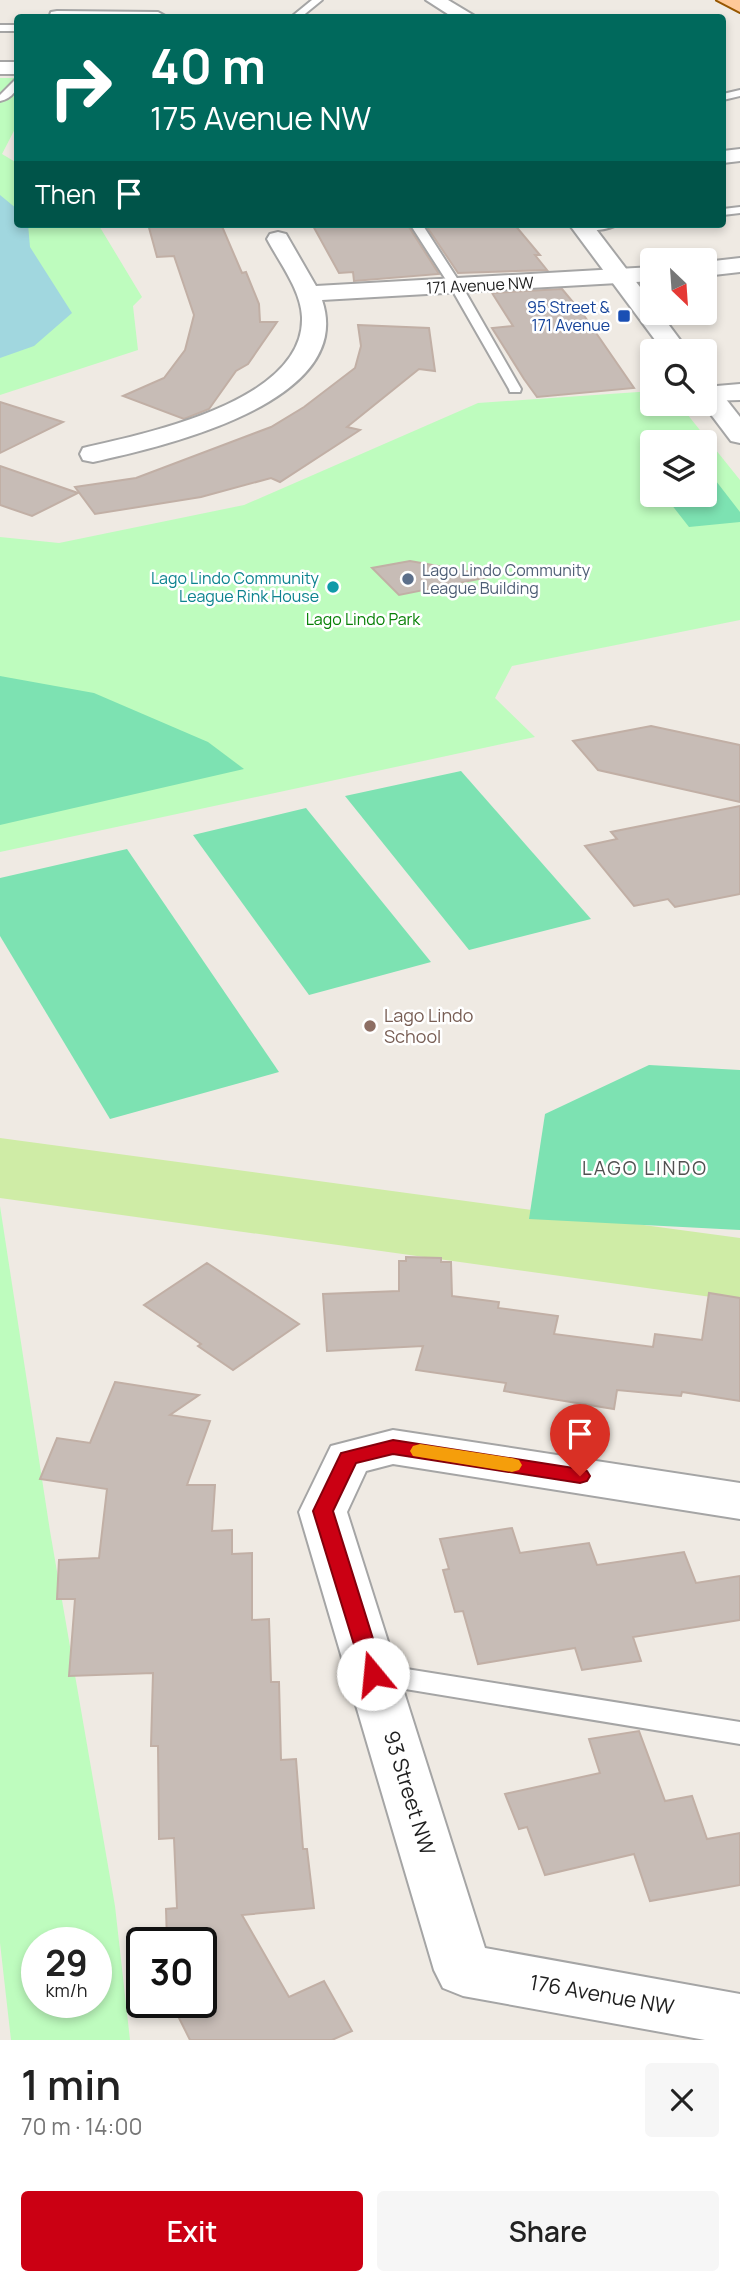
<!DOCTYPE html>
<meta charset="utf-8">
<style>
:root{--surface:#fff;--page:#f6f6f6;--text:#222;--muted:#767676;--accent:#cb0013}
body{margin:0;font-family:Manrope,sans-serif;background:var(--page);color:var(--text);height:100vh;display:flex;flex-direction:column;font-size:26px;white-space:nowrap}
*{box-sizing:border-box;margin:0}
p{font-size:23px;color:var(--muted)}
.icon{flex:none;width:38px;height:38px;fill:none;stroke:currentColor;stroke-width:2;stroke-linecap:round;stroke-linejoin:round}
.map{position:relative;height:2040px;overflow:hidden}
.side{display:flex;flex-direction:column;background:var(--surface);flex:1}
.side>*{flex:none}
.hud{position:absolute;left:14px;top:14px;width:712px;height:214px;border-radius:7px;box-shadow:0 4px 10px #0003;background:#00695c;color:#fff;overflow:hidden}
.needle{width:46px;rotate:155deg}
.fabs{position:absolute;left:640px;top:248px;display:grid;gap:14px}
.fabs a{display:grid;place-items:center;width:77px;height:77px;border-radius:7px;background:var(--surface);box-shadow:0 4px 10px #0003;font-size:35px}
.speed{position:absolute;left:21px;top:1927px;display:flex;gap:14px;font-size:35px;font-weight:700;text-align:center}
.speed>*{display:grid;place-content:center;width:91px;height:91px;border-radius:50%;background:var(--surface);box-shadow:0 4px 10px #0003;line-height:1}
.speed small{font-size:18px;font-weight:400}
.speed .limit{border:4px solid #111;border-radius:10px;background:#fff;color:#111}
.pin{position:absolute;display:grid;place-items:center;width:60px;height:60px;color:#fff;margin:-72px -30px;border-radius:50% 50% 50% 0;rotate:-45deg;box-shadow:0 0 7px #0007}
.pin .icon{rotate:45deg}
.me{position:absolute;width:77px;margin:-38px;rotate:343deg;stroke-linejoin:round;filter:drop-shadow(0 0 5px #0008)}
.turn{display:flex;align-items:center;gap:24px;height:147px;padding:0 21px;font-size:32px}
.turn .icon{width:91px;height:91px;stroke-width:2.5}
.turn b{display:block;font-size:49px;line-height:60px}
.then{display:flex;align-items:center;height:66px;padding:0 21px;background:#0003;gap:14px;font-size:26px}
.round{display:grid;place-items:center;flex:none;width:74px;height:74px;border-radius:7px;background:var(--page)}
.summary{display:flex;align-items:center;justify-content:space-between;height:119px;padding:0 21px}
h1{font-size:42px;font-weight:600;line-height:52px}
.cta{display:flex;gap:14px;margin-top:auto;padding:14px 21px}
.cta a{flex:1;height:80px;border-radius:7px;background:var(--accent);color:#fff;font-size:28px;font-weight:600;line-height:80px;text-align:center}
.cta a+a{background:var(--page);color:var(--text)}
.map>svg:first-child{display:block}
.grass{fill:#cfeca6}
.park{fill:#befcbe;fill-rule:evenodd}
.pitch{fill:#7de2b2}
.water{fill:#a1d7df}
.building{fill:#c7bcb6;stroke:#c1afa5;stroke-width:2}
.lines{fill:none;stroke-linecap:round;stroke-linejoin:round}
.service-casing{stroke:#a5a5a5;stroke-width:4}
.minor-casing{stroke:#a5a5a5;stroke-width:4}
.tertiary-casing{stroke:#a5a5a5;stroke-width:4}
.primary-casing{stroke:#975700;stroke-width:4}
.service{fill:#fff;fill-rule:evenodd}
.minor{fill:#fff;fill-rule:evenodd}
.tertiary{fill:#fff;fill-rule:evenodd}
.primary{fill:#ffc998;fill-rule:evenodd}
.route{fill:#cb0013;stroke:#84000c;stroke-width:2}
.slow{fill:#f59e0b}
.transit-dot{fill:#1a4fb4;stroke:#fff;stroke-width:2.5}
.service-dot{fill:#5c6f8a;stroke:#fff;stroke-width:2.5}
.culture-dot{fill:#0f9aa8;stroke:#fff;stroke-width:2.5}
.education-dot{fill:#8d6e63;stroke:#fff;stroke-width:2.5}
.labels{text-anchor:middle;stroke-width:5;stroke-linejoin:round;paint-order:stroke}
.far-street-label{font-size:16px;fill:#1e1e1e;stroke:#fff}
.far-transit-label{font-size:16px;fill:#164399;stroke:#fff;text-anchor:end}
.far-service-label{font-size:16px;fill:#4e5e75;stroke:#fff;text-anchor:start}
.far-culture-label{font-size:16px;fill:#0d838f;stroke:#fff;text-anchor:end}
.far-park-label{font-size:16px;fill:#088107;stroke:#fff}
.education-label{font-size:18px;fill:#785e54;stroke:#fff;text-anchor:start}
.neighbourhood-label{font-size:19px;letter-spacing:2px;fill:#515151;stroke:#fff}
.near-street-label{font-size:21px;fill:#1e1e1e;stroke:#fff}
</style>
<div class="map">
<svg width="740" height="2040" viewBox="0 0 740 2040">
<rect width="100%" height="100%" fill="#efeae3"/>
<path class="grass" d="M 0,1138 L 740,1238 L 740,1301 L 0,1198 Z"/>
<g class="park">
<path d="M 0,78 L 17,78 L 17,125 L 2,154 L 17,163 L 18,224 L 98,224 L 142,297 L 133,306 L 138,350 L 0,395 Z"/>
<path d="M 653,391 L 653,404 L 679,404 L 740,480 L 740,620 L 512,666 L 495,698 L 535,737 L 0,852 L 0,537 L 59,543 L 244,505 L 478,403 ZM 653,443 L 705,443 L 705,495 L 653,495 Z"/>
<path d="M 0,1206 L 50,1531 L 115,1906 L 130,2040 L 11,2040 L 0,1943 ZM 37,1942 L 96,1942 L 96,2002 L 37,2002 Z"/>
</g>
<g class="pitch">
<path d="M 716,481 L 740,512 L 740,522 L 689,527 L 664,495 L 705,495 L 705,482 Z"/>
<path d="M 0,676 L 94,693 L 208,742 L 244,769 L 0,825 Z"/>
<path d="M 461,771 L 591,919 L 469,950 L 345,796 Z"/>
<path d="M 306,808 L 431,962 L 309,995 L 193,835 Z"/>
<path d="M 127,849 L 279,1072 L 110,1119 L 0,936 L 0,878 Z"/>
<path d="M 649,1065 L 740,1070 L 740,1230 L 529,1219 L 545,1114 Z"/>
</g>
<path class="water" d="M 0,195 L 17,209 L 18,224 L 28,224 L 30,247 L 72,313 L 34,346 L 0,358 Z"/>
<g class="building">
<path d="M 148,224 L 221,224 L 242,273 L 246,272 L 259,304 L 260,322 L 277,322 L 248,364 L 236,371 L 209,409 L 184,419 L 123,396 L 164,378 L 185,350 L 194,315 L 174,256 L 157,257 Z"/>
<path d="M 312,224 L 407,224 L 439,274 L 354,281 L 353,272 L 339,273 Z"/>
<path d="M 425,224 L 514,224 L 540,255 L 535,255 L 547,270 L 458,273 Z"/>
<path d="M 562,289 L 583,314 L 634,388 L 537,397 L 524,379 L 492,328 L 513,326 L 492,293 Z"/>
<path d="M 358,325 L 429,328 L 435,371 L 419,369 L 347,427 L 360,430 L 280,482 L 271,478 L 201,497 L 95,514 L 75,487 L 136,478 L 271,427 L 304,407 L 355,368 L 361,346 Z"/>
<path d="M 0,402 L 63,422 L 0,453 Z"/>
<path d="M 0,466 L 78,493 L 32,516 L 0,505 Z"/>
<path d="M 410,561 L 489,575 L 489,577 L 399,595 L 372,568 Z"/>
<path d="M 651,726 L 740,745 L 740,802 L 598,770 L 573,741 Z"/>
<path d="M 740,806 L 740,894 L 675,907 L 668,899 L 634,906 L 585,846 L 617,839 L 611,832 Z"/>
<path d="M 406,1257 L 441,1258 L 441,1262 L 451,1262 L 452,1296 L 499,1302 L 498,1308 L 558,1316 L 554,1334 L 653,1347 L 655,1334 L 702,1340 L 709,1293 L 740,1298 L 740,1401 L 682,1392 L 681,1396 L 617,1390 L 614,1409 L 504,1391 L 506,1383 L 416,1370 L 423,1346 L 327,1351 L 323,1294 L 399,1291 L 399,1261 L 406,1261 Z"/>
<path d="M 207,1263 L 299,1324 L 233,1370 L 198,1346 L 201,1344 L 144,1305 Z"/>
<path d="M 115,1382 L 199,1395 L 170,1415 L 210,1421 L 187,1485 L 215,1485 L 212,1531 L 232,1530 L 232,1554 L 252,1553 L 252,1620 L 269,1619 L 271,1682 L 279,1682 L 281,1760 L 296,1759 L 303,1849 L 307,1849 L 314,1908 L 242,1915 L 289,1997 L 324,1981 L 352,2031 L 332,2040 L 190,2040 L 174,2008 L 188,2002 L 201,2002 L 201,1942 L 167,1942 L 166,1909 L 177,1908 L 174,1838 L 159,1839 L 158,1746 L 151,1746 L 153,1673 L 69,1676 L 75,1599 L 57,1599 L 59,1560 L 99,1558 L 107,1489 L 40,1479 L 57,1438 L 90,1443 Z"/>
<path d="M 512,1528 L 520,1553 L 589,1543 L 597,1565 L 684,1552 L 696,1583 L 740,1576 L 740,1620 L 633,1637 L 641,1661 L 582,1670 L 575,1648 L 478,1664 L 463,1611 L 455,1612 L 443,1570 L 449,1569 L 440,1539 Z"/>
<path d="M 639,1731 L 665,1801 L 692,1796 L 707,1839 L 740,1833 L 740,1885 L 650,1901 L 634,1854 L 545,1875 L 527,1827 L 519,1829 L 505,1794 L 600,1773 L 589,1739 Z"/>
</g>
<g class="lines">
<g class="service-casing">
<g id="service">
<path d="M 312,0 L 322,0 L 300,18 L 290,18 Z"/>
<rect x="0" y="25" width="18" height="6"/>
<path d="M 18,77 C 18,90 13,98 0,101 L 0,95 Z"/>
<path d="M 740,90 L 740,96 L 723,100 L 723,94 Z"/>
<path d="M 740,207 L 740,213 L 723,215 L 723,209 Z"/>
<path d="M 410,224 L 422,224 L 462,286 L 521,389 L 520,392 L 510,392 L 509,389 L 450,286 Z"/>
<path d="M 582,224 L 618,224 C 609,230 586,233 577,227 Z"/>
<path d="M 375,1664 L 740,1722 L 740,1744 L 375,1684 L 366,1681 L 362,1674 L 366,1667 Z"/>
</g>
</g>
<g class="minor-casing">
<g id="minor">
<path d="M 426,0 L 448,0 L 478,18 L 454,18 Z"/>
<path d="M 57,11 L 158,12 L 167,17 L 49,18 L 51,12 Z"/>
<path d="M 740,149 L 740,161 L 723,163 L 723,151 Z"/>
<path d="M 278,232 L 286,234 L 316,286 L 653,267 L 653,281 L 322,300 C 357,403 161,447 93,462 L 83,460 L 80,454 L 83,448 C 146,433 305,402 302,317 C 301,290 279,262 267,239 L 270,234 Z"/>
<path d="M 740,258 L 740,272 L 705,276 L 705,262 Z"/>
<path d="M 740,384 L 740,400 L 705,401 L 705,387 Z"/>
<path d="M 393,1430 L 740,1483 L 740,1519 L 393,1464 L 366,1471 L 347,1512 L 485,1948 L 740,1994 L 740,2040 L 705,2040 L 463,1996 L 443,1988 L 434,1970 L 299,1512 L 331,1446 Z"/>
</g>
</g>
<g class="tertiary-casing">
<g id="tertiary">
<rect x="0" y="62" width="18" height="12"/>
<path d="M 569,224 L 592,224 L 653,304 L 653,313 L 660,313 L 689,352 L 664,352 Z"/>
<path d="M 705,381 L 714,384 L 740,417 L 740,443 L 731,441 L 703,404 Z"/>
</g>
</g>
<g class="primary-casing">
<path id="primary" d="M 717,0 L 740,0 L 740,12 Z"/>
</g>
<use href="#service" class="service"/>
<use href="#minor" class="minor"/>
<use href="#tertiary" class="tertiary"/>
<use href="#primary" class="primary"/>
</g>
<path class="route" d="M 393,1440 L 580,1469 L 587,1471 L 590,1476 L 587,1481 L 580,1483 L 393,1454 L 356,1463 L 333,1511 L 384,1674 L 381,1680 L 373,1683 L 366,1680 L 363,1674 L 313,1511 L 341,1453 Z"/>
<path class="slow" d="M 420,1444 L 512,1458 L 519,1460 L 522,1465 L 519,1470 L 512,1472 L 413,1456 L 410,1451 L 413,1446 Z"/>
<rect class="transit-dot" x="617" y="309" width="14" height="14" rx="3.5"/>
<circle class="service-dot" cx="408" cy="579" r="7"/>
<circle class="culture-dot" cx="333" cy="587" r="7"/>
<circle class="education-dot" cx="370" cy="1026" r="7"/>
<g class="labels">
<g class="far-street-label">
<text transform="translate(480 285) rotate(-3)" y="6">171 Avenue NW</text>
</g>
<g class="far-transit-label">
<text x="610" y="313">95 Street &amp;<tspan x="610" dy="18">171 Avenue</tspan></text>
</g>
<g class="far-service-label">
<text x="422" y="576">Lago Lindo Community<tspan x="422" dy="18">League Building</tspan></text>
</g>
<g class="far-culture-label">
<text x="319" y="584">Lago Lindo Community<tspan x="319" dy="18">League Rink House</tspan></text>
</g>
<g class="far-park-label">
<text x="363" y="625">Lago Lindo Park</text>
</g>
<g class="education-label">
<text x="384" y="1022">Lago Lindo<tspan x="384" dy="21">School</tspan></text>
</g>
<g class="neighbourhood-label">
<text x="645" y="1175">LAGO LINDO</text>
</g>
<g class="near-street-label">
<text transform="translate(409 1793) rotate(73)" y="7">93 Street NW</text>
<text transform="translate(602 1995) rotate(10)" y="7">176 Avenue NW</text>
</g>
</g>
</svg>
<div class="fabs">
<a><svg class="needle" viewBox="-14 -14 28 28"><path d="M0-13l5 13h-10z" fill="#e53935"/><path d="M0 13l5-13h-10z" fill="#767676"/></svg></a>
<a><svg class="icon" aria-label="search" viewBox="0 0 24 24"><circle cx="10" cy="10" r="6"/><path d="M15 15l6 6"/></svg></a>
<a><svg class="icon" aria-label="layers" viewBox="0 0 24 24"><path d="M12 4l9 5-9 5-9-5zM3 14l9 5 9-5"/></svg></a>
</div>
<div class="speed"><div>29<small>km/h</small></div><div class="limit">30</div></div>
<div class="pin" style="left:580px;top:1476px;background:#d93025"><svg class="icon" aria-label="arrive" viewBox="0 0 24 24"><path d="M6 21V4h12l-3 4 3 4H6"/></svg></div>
<svg class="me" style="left:373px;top:1674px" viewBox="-20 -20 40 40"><circle r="19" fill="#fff"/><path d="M0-13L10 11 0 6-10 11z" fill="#cb0013"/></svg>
<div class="hud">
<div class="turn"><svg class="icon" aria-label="right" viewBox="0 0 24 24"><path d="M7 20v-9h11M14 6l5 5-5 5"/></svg><div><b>40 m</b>175 Avenue NW</div></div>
<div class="then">Then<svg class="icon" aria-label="arrive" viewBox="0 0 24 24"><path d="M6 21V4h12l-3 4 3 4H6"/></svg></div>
</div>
</div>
<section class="side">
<div class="summary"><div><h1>1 min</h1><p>70 m · 14:00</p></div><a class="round"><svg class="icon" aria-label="close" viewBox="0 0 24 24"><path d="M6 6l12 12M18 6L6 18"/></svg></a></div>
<div class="cta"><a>Exit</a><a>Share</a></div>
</section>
